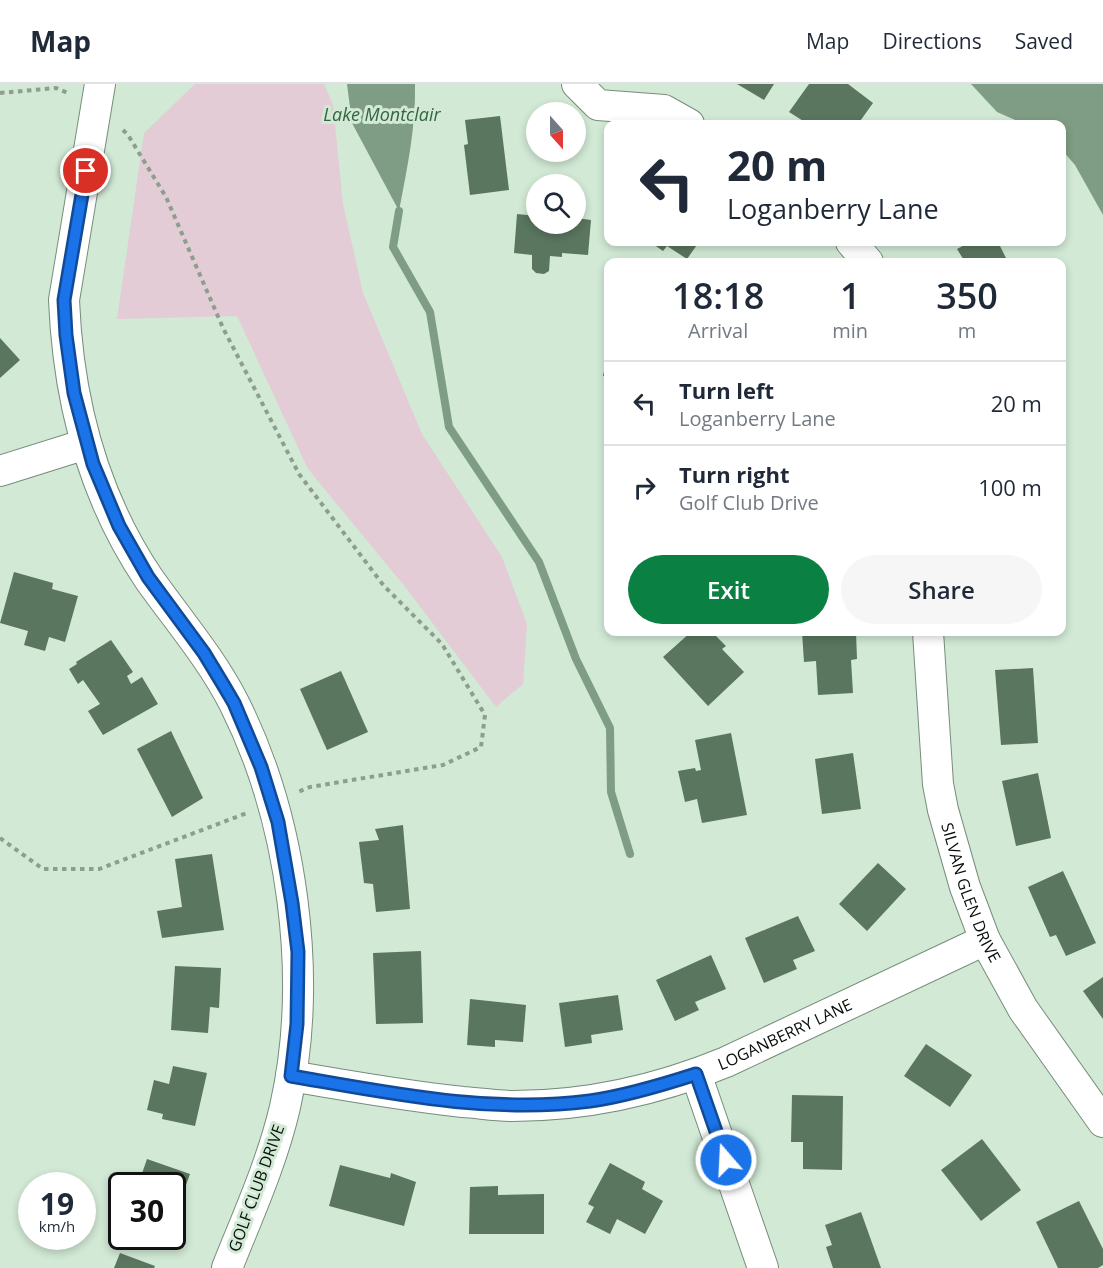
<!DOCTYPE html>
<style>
:root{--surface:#fff;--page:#f6f6f7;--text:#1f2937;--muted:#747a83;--line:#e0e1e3;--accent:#0b8043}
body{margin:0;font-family:"Open Sans",sans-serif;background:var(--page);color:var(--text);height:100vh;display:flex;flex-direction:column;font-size:22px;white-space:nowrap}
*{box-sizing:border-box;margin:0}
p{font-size:20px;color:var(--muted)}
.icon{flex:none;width:33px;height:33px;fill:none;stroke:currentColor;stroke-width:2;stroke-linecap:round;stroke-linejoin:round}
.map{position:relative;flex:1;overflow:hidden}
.drawer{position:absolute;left:604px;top:174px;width:462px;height:378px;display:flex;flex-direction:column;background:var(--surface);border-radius:12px;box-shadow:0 3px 9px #0003}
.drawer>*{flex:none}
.hud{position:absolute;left:604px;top:36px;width:462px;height:126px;border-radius:12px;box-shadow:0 3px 9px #0003;background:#fff;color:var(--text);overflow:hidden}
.needle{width:39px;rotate:159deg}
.buttons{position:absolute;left:526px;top:18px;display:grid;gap:12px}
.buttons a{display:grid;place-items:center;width:60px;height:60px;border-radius:50%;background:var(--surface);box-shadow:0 3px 9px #0003;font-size:30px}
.speed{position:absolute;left:18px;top:1088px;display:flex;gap:12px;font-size:30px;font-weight:700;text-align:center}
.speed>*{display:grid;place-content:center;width:78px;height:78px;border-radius:50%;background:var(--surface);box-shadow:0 3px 9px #0003;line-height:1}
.speed small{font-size:15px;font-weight:400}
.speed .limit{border:3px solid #111;border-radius:9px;background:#fff;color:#111}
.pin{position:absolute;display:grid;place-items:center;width:51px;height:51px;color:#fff;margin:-26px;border:3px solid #fff;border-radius:50%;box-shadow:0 2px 6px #0007}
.me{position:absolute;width:66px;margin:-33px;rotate:341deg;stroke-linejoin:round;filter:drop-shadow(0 0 4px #0008)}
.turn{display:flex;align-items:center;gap:21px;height:126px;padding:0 24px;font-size:27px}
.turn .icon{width:78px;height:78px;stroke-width:2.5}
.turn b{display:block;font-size:42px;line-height:51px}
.eta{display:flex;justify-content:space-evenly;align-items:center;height:102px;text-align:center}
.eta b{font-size:36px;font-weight:600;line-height:42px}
.action{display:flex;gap:12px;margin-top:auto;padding:12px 24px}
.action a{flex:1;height:69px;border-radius:36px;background:var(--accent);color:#fff;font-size:24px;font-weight:600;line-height:69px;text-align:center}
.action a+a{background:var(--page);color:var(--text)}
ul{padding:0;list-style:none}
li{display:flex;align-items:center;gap:18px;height:84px;padding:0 24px;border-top:2px solid var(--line)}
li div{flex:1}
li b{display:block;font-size:22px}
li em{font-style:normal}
header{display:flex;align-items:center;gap:36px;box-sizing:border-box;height:84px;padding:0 30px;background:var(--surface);border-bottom:2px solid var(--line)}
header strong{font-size:28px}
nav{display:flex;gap:33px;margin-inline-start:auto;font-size:21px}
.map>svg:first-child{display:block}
.green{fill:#e4ccd6}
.water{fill:#7f9d84}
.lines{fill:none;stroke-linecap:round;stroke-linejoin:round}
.stream{stroke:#7f9d84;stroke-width:8}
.building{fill:#5a765f}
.minor-casing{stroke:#778d7b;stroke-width:32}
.path{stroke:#8c9f8f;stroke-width:4;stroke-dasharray:4.5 4.5;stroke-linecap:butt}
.minor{stroke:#fff;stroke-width:30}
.route-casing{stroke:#114b97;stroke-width:15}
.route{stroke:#1a73e8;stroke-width:10}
.labels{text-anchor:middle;stroke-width:6;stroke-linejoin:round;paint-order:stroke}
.street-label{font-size:16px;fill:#070e08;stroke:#d1e9d5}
.water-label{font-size:18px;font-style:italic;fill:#356440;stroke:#d1e9d5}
</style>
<header>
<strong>Map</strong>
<nav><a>Map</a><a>Directions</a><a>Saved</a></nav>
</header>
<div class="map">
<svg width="1103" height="1184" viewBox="0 0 1103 1184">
<rect width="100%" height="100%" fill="#d1e9d5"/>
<path class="green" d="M 195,0 L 324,0 L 333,21 L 343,120 L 363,209 L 422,350 L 502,473 L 527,540 L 523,600 L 496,623 L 406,504 L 308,385 L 237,232 L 117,235 L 144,49 Z"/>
<g class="water">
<path d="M 347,0 L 415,0 C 416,43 407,85 399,127 L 352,39 Z"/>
<path d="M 971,0 L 1103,0 L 1103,131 L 1075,81 L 1062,66 L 1062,40 L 1024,40 L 997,28 Z"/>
</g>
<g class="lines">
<path class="stream" d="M 399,127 L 393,163 L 430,228 L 449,343 L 539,478 L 576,575 L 610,644 L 611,708 L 630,770"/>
</g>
<g class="building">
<path d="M 737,0 L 774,0 L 764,16 Z"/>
<path d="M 809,0 L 848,0 L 873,19 L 858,40 L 808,40 L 789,28 Z"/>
<path d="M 500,32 L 509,106 L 470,111 L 464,61 L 468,60 L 465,36 Z"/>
<path d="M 517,130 L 537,132 L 537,140 L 576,140 L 576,134 L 591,136 L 588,171 L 562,169 L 562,173 L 550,172 L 549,187 L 544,190 L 536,189 L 532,185 L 532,171 L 514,169 Z"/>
<path d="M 650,158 L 699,158 L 687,175 L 667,162 L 663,167 Z"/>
<path d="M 970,158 L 998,158 L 1008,178 L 965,178 L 957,165 Z"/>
<path d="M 0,254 L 20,276 L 0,294 Z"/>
<path d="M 608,267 L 609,267 L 609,293 L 603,292 Z"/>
<path d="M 14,488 L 53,499 L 52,505 L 78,512 L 65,558 L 49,553 L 45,567 L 24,561 L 28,547 L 0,539 Z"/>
<path d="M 691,548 L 712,548 L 726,562 L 722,565 L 744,588 L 708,622 L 663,573 Z"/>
<path d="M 802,548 L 856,548 L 857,575 L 851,576 L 853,609 L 818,611 L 816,577 L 804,578 Z"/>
<path d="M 111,556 L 133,588 L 127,592 L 131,600 L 142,593 L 158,620 L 103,651 L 88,627 L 100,620 L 83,596 L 78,600 L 69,585 L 77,580 L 76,578 Z"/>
<path d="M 1033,584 L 1038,659 L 1001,661 L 995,586 Z"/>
<path d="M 341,587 L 368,648 L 327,666 L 300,605 Z"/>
<path d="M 171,647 L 203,714 L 172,733 L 137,665 Z"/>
<path d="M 731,649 L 747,731 L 702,739 L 697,715 L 685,718 L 678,687 L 695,684 L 696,687 L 701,686 L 695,656 Z"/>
<path d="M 853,669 L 861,725 L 822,730 L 815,675 Z"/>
<path d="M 1038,689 L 1051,754 L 1016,762 L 1002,697 Z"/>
<path d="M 403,741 L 410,825 L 376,828 L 373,800 L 364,799 L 359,758 L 379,756 L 375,745 Z"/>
<path d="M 212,770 L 224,846 L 162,854 L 157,827 L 182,823 L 175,775 Z"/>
<path d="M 878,779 L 906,805 L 867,847 L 839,820 Z"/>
<path d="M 1063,787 L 1096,859 L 1066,872 L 1056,851 L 1050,853 L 1028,803 Z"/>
<path d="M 798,832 L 815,867 L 793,876 L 797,885 L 764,899 L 745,854 Z"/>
<path d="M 421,867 L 423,939 L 376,940 L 373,869 Z"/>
<path d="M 711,871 L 726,905 L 695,918 L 699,926 L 675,937 L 656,896 Z"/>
<path d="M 175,882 L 221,884 L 219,924 L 210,923 L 208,949 L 171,946 Z"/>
<path d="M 1103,893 L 1103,935 L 1083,907 Z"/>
<path d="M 618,911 L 623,946 L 591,951 L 592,959 L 565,963 L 559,919 Z"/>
<path d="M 470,915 L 526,921 L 523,958 L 495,956 L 495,963 L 467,961 Z"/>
<path d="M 926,960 L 972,991 L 950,1023 L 904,992 Z"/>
<path d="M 173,982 L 207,989 L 195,1042 L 162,1035 L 163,1030 L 147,1026 L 154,996 L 169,1000 Z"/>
<path d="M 792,1011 L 843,1012 L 842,1086 L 803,1085 L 803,1058 L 791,1058 Z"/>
<path d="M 982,1055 L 1021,1106 L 981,1137 L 941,1086 Z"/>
<path d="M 147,1075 L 190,1090 L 173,1137 L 172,1101 L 138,1101 Z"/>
<path d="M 610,1079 L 645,1098 L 642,1105 L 663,1117 L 645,1150 L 617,1135 L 610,1150 L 586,1138 L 594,1123 L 588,1120 Z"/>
<path d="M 340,1081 L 390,1094 L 391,1089 L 416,1098 L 404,1142 L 329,1122 Z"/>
<path d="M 498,1102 L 498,1111 L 544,1110 L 544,1150 L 469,1150 L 470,1103 Z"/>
<path d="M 1079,1117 L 1103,1165 L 1103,1181 L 1098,1184 L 1058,1184 L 1036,1138 Z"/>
<path d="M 861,1128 L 881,1184 L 833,1184 L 826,1163 L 832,1161 L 825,1141 Z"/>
<path d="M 120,1169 L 155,1182 L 154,1184 L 114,1184 Z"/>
</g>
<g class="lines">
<g class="minor-casing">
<g id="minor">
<path d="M 100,0 L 64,216 C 68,314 93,412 149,495 C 178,536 211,574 234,619 C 293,736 314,895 285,1023 C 272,1079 248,1131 227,1184"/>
<path d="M 577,0 L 598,21 L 664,26 L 689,40"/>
<path d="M 851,158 L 868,178"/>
<path d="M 0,387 L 86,360"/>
<path id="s1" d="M 928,548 L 938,700 L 943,726 L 965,803 L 985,856 L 1023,925 L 1103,1038"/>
<path d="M 696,990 L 763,1184"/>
<path id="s2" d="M 291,992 C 348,1002 405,1012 463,1018 C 479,1019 496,1022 513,1022 C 587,1022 658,1006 726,978 L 985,856"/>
</g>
</g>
<g class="path">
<path d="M 0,9 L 56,4 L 70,10"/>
<path d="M 123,46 L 128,51 L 166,113 L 223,244 L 299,390 L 384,502 L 442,560 L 485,631 L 481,663 L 443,681 L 310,703 L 298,708"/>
<path d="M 0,754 L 43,785 L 99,785 L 247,729"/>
</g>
<use href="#minor" class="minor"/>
</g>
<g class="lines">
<g class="route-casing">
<path id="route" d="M 86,87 L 64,216 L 66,251 L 74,309 L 93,380 L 119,442 L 148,493 L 204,569 L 224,602 L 234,619 L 261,683 L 278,738 L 292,819 L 298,868 L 297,940 L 291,992 C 390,1009 489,1030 590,1017 C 626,1012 662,1001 696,990 L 726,1076"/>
</g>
<use href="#route" class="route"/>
</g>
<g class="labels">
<g class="street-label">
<text dy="6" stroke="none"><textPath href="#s1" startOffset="266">SILVAN GLEN DRIVE</textPath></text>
<text dy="6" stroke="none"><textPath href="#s2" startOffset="508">LOGANBERRY LANE</textPath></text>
<text transform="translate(256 1104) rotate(-70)" y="6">GOLF CLUB DRIVE</text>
</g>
<g class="water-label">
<text x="382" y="37">Lake Montclair</text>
</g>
</g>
</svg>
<div class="buttons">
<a><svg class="needle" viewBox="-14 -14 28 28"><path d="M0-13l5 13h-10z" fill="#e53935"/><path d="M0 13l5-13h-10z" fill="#747a83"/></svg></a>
<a><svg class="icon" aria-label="search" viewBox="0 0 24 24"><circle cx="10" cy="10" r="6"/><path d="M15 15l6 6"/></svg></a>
</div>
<div class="speed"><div>19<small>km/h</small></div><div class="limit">30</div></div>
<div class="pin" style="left:86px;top:87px;background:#d93025"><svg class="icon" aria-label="arrive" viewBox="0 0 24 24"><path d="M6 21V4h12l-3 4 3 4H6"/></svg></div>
<svg class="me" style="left:726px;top:1076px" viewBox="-20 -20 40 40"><circle r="17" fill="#1a73e8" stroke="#fff" stroke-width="3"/><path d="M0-11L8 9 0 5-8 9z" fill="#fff"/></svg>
<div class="hud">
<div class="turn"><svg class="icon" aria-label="left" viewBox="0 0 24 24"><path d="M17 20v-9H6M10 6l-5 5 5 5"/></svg><div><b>20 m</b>Loganberry Lane</div></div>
</div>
<section class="drawer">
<div class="eta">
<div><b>18:18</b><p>Arrival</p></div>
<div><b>1</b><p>min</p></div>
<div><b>350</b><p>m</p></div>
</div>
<ul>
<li><svg class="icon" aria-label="left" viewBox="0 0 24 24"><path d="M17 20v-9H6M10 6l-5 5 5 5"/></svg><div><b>Turn left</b><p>Loganberry Lane</p></div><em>20 m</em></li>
<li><svg class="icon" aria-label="right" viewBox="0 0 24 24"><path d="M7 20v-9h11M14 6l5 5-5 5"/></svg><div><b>Turn right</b><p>Golf Club Drive</p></div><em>100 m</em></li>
</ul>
<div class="action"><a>Exit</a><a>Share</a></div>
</section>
</div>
